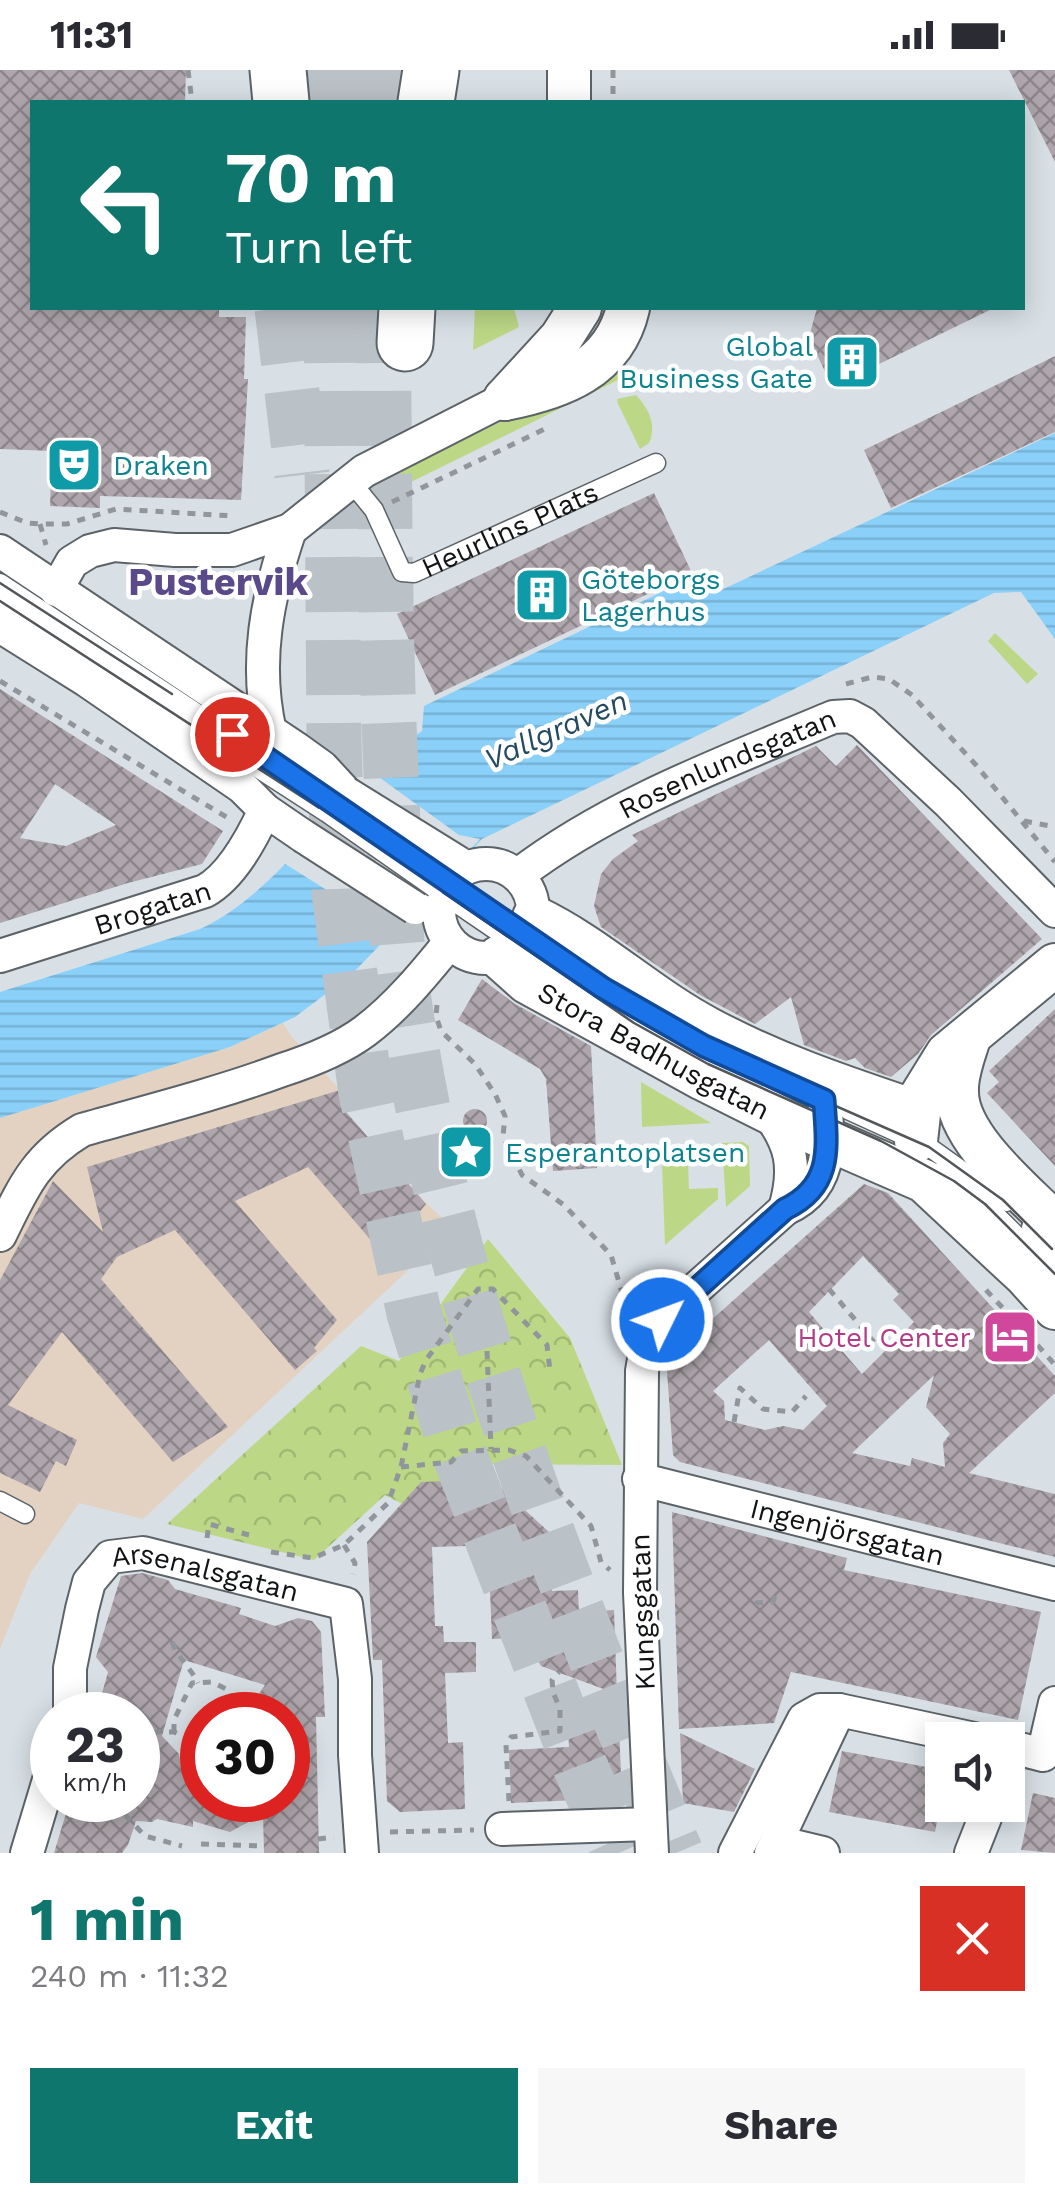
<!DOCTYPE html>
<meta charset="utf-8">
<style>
:root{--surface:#fff;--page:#f7f7f7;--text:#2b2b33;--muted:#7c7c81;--accent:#0f766e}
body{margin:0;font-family:"Work Sans",sans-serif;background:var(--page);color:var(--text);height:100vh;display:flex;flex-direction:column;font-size:38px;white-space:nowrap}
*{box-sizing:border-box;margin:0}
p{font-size:32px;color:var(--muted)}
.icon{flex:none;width:55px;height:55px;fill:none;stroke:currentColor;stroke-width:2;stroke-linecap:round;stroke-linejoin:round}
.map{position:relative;height:1783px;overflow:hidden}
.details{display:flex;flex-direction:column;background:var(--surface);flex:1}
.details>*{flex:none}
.banner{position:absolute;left:30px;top:30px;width:995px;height:210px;border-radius:0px;box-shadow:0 5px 25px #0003;background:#0f766e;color:#fff;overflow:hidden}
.buttons{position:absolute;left:925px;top:1652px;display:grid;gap:20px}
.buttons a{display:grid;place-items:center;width:100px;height:100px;border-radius:0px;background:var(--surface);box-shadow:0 5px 25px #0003;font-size:50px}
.speed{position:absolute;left:30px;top:1622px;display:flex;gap:20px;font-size:50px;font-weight:700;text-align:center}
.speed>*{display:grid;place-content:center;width:130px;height:130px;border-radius:50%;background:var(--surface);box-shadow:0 5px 25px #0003;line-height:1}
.speed small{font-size:25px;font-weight:400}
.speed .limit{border:15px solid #d22;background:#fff;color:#111}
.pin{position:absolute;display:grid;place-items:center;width:85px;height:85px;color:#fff;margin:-42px;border:5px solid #fff;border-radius:50%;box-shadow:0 2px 10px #0007}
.me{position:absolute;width:110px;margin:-55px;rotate:48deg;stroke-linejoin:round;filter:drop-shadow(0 0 8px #0008)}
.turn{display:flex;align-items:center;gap:35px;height:210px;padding:0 30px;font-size:45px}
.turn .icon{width:130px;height:130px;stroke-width:2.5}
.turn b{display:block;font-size:70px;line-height:85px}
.round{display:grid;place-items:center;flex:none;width:105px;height:105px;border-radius:0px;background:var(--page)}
.head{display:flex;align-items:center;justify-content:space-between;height:170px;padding:0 30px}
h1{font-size:60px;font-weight:700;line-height:75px;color:var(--accent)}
.cta{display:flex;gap:20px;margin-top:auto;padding:20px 30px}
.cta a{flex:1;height:115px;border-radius:0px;background:var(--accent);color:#fff;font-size:40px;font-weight:700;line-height:115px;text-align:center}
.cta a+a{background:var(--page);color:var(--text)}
.status{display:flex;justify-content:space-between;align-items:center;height:70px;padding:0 50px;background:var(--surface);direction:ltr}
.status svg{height:28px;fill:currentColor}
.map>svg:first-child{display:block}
.commercial{fill:#e3d2c1}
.grass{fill:#bcd886}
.forest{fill:url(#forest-crowns)}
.water{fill:url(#water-rules)}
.pier{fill:#d8e0e6}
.building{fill:url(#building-cross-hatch);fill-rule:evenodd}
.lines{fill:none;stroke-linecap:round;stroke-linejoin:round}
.trunk-tunnel{stroke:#bac1c7;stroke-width:55;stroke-dasharray:55 28;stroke-linecap:butt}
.service-casing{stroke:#5c6368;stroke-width:21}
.minor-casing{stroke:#5c6368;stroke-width:36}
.tertiary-casing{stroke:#5c6368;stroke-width:46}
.trunk-casing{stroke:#5c6368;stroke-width:59}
.path{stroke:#90969b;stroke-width:5;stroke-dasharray:8 8;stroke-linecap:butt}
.service{stroke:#fff;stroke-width:18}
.minor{stroke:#fff;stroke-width:32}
.tertiary{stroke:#fff;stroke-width:42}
.trunk{stroke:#fff;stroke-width:55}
.tram{stroke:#53575a;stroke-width:2.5}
.service-bridge-casing{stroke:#5c6368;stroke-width:21;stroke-linecap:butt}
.minor-bridge-casing{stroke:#5c6368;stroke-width:36;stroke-linecap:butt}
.service-bridge{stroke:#fff;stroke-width:18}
.minor-bridge{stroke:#fff;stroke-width:32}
.route-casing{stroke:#114b97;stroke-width:25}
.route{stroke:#1a73e8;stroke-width:18}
.labels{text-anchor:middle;stroke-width:9;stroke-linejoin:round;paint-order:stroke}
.culture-label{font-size:28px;fill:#0d838f;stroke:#fff;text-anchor:start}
.street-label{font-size:28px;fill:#111315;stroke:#fff}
.hotel-label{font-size:28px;fill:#b23c85;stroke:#fff;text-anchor:end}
.water-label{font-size:30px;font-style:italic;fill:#234a60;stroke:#fff}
.district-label{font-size:38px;font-weight:bold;fill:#5a4a89;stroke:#fff}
</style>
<div class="status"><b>11:31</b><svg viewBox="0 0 49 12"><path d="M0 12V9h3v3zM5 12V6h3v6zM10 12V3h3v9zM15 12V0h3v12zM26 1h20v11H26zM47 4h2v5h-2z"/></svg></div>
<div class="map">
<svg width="1055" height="1783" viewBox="0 0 1055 1783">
<defs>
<pattern id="forest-crowns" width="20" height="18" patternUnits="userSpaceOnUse" patternTransform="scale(2.5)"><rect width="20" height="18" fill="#bcd886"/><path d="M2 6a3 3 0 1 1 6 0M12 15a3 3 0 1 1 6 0" fill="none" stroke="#a1b873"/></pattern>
<pattern id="water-rules" width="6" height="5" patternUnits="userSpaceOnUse" patternTransform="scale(2.5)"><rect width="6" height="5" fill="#8ad0f9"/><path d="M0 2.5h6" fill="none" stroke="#76b2d5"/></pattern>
<pattern id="building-cross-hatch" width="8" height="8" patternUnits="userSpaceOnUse" patternTransform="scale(2.5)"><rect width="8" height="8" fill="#aea6ac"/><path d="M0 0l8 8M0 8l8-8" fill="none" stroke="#8c868b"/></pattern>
</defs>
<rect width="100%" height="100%" fill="#d8e0e6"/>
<path class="commercial" d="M 283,953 L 292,967 L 340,1020 L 346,1040 L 340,1042 L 354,1052 L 426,1133 L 453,1158 L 143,1449 L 79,1433 L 30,1504 L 0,1579 L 0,1048 L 230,977 Z"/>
<g class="grass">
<path d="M 475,238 L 514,238 L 519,257 L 473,280 Z"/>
<path d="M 605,301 L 618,304 L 620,309 L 403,416 L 395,403 Z"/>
<path d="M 636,325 C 649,339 657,355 649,373 L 640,379 L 618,334 L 617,329 Z"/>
<path d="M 995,563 L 1038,604 L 1027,614 L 988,571 Z"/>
<path d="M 641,1012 L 711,1053 L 642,1057 Z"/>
<path d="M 743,1072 L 749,1076 L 750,1116 L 726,1137 L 722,1073 Z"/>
<path d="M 688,1093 L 689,1119 L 718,1118 L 718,1129 L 665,1175 L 662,1095 Z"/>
</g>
<path class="forest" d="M 488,1169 L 570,1268 L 622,1395 L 466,1394 L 457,1413 L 404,1435 L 385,1425 L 314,1490 L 167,1454 L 361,1276 L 399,1291 Z"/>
<path class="water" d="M 1055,363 L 1055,569 L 1021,522 L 994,523 L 482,769 L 351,905 L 295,947 L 230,977 L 0,1048 L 0,922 L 200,859 C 285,820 342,712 422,661 L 424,636 L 693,507 L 717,522 Z"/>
<path class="pier" d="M 369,700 L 459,765 L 480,769 L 392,861 L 282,792 Z"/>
<g class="building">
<path d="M 0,0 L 186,0 L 185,32 L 32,32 L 32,238 L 219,238 L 219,247 L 246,247 L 244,309 L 248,309 L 241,430 L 100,426 L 100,438 L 50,436 L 52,381 L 0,379 Z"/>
<path d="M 1009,0 L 1055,0 L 1055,92 Z"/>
<path d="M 817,238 L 994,238 L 832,317 L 809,267 Z"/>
<path d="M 1055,286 L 1055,362 L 891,438 L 864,380 Z"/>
<path d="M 654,423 L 692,503 L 435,625 L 397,544 Z"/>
<path d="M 0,619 L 223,761 L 202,794 L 128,813 L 0,853 ZM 55,714 L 116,755 L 66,776 L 20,768 Z"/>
<path d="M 857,675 L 1042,869 L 931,965 L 918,984 L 891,1007 L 865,998 L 855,988 L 846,991 L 804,975 L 791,927 L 755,954 L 700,925 L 601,857 L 594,836 L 601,804 L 613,789 L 638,771 L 632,765 L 816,676 L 836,696 Z"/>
<path d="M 482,909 L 515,934 L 591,976 L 597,1098 L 553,1101 L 546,1009 L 540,999 L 458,950 Z"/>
<path d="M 1055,939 L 1055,1096 L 987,1023 L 999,1012 L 989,1001 Z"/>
<path d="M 340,1020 L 347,1043 L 426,1134 L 403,1162 L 406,1165 L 382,1183 L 308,1097 L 235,1131 L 337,1250 L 314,1278 L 317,1281 L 295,1300 L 175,1160 L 117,1187 L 101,1209 L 228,1357 L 173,1392 L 62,1262 L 8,1335 L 77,1370 L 66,1396 L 56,1391 L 40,1422 L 0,1403 L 0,1210 L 53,1111 L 103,1162 L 87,1097 Z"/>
<circle cx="475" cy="1051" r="12"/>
<path d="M 864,1114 L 888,1123 L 1055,1306 L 1055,1323 L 969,1403 L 1055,1424 L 1055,1487 L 680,1392 L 673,1385 L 667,1301 L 672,1285 ZM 863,1186 L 899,1224 L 893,1230 L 914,1252 L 862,1304 L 809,1242 ZM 769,1270 L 827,1336 L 803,1360 L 783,1356 L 765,1360 L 725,1350 L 724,1331 L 713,1321 ZM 934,1305 L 926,1337 L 950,1364 L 943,1373 L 945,1397 L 912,1388 L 910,1396 L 852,1383 Z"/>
<path d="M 491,1409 L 549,1462 L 552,1521 L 578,1520 L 579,1542 L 614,1540 L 617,1624 L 541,1596 L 531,1579 L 530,1567 L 524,1568 L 519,1558 L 519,1568 L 492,1569 L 489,1498 L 467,1476 L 432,1477 L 435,1556 L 443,1556 L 444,1572 L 476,1572 L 476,1602 L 445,1603 L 448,1673 L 463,1672 L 465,1739 L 400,1742 L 387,1731 L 382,1590 L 373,1590 L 367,1472 L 421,1412 Z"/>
<path d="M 672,1442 L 847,1488 L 844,1500 L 1041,1542 L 1018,1650 L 791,1602 L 774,1653 L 679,1659 Z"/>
<path d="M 142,1503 L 168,1510 L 175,1519 L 241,1538 L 239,1544 L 275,1556 L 298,1548 L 312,1551 L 321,1562 L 325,1647 L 316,1647 L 319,1783 L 264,1783 L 263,1744 L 230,1762 L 193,1751 L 193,1757 L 157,1749 L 152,1752 L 136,1751 L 128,1775 L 122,1783 L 54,1783 L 70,1730 L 138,1730 L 138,1645 L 96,1645 L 108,1602 L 96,1587 L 121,1506 ZM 184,1590 L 265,1615 L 245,1645 L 288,1645 L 288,1730 L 202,1730 L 202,1695 L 181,1696 L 179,1684 L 162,1666 Z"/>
<path d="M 618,1631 L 622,1728 L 511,1733 L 509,1680 L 569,1677 L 567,1634 Z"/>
<path d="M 680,1663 L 755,1699 L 734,1742 L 683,1733 Z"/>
<path d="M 842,1681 L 942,1700 L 942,1726 L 935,1762 L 829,1742 Z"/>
<path d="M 1033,1723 L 1055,1728 L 1055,1783 L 1021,1780 Z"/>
</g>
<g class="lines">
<g class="trunk-tunnel">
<path d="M 381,0 L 381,32"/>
<path d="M 330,32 L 330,0"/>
<path d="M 282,238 L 302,405"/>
<path d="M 331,238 L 334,671 L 339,822 L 366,1023 L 414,1243 L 451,1363 L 580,1696 L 619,1783"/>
<path d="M 383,238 C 385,400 384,563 392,725 C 394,780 393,838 399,893 C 438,1203 555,1497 676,1783"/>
</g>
<g class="service-casing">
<g id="service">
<path id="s1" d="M 352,413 L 374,440 L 402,502 L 414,503 L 656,393"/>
<path d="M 0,513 L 336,735"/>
<path d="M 0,531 L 327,743"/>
<path d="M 445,808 L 603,918 L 648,945"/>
<path d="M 434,818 L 595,928"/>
<path d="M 848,1040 L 929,1077 L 1006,1132"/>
<path d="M 939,1102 L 985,1134 L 1055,1204"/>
<path d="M 1031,1157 L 1055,1183"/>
<path d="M 0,1431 L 25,1444"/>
</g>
</g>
<g class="minor-casing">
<g id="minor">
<path d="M 0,481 L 297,679 L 322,697 L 346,723"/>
<path d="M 56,520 L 72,492 L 90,481 L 114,475 L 175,480 L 232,480 L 290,460 L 364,401 L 505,329"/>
<path d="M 0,556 L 86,610 L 242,717 L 265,740 L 303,766"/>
<path d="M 270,662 C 254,592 267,527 290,460"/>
<circle cx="486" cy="841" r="47"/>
<path id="s2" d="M 518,805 C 611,734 726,692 833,647 L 850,646 L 863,653 L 948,732 L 1055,841"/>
<path id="s3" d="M 0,886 L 205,821 C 232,806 252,768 265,740"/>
<path d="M 765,1039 C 792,1073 797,1097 785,1139"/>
<path d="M 0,1165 C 23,1118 35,1088 82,1060 C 149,1041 217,1024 282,1000 C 310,991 341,979 365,961 C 397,937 425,903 450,872"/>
<path id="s4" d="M 639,1409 L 1055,1514"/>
<path id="s5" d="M 70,1645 L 70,1598 L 82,1539 L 89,1512 L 110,1487 L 143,1483 L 346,1534 L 355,1609 L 355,1685 L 362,1783"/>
<path d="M 1008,1676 L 1043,1685 L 1055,1633"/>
<path d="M 502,1759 L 650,1754"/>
<path d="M 777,1772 L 823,1783"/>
<path d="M 27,1783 L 52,1700"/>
<path d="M 652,1783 L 640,1523 L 642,1301 L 648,1266 L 662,1249 L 785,1139 C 839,1115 829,1060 821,1010"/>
<path d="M 735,1783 L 804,1649 L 820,1640 L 839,1640 L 979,1670"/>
<path d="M 771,1783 L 839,1640"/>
<path d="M 971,1783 L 990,1735"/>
</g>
</g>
<g class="tertiary-casing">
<g id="tertiary">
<path d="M 569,0 L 569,32"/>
<path d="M 505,329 C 561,318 614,299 628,238"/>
<path d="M 505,329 L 561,268 L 580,238"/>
<path d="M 534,847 C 597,877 648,927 709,959 C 776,995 846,1018 917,1042"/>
<path id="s6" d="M 499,887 L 527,912 L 703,1009 L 795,1055 L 924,1111 L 1026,1206 L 1055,1238"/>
<path d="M 969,968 C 964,985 956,1004 957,1022 C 957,1069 1025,1123 1055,1154"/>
<path d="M 916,1071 L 921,1026 L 947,984 L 1055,895"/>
</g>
</g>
<g class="trunk-casing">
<g id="trunk">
<path d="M 278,0 L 281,32"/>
<path d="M 426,32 L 431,0"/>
<path d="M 405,273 L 407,238"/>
</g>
</g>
<g class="path">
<path d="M 188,0 L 192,32"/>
<path d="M 613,0 L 613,32"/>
<path d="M 392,432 L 549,357"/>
<path d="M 0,442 L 27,453 L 40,454 L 67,454 L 116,439 L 234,446"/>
<path d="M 40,454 L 46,475"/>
<path d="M 0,611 L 228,748"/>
<path d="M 846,614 L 872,607 L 889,609 L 912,625 L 976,695 L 1055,792"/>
<path d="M 1024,751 L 1055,757"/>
<path d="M 437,935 L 436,946 L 441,961 L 475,994 L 495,1024 L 505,1046 L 503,1066 L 522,1105 L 564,1135 L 611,1185 L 628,1243"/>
<path d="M 829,1219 L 874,1272"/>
<path d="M 986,1220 L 1016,1252"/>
<path d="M 1027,1263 L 1055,1295"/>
<path d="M 487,1281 L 491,1379"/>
<path d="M 734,1352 L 740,1318 L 763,1339 L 792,1342 L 806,1326"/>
<path d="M 401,1397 L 451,1392 L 461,1381 L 509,1380 L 526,1386 L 591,1456 L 601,1492 L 610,1500"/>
<path d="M 207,1468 L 209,1454 L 249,1465"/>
<path d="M 344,1475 L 355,1493 L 353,1504"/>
<path d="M 271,1482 L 313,1488 L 344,1475 L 388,1433 L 401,1397 L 420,1304 L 426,1290 L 478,1219 L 493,1219 L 547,1275 L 550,1301"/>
<path d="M 755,1533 L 773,1532 L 777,1520"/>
<path d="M 172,1572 C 178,1588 190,1597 198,1613"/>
<path d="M 153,1662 L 174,1662 L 202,1676"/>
<path d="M 174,1662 L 174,1650 L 192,1613 L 212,1612 L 230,1621 L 234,1645"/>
<path d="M 509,1731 L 506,1675 L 511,1667 L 560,1661 L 560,1639 L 553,1622 L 552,1610 L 559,1602"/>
<path d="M 125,1745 L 145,1766 L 182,1776"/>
<path d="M 390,1762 L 474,1760"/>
<path d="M 318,1769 L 334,1767"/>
<path d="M 201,1774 L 264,1776"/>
</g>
<use href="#service" class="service"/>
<use href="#minor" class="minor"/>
<use href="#tertiary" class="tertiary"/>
<use href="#trunk" class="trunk"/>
<g class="tram">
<path d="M 0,513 L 172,624"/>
<path d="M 0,531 L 327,743 L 634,953 L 708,994 L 881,1071 L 954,1111 L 985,1134 L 1055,1204"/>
<path d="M 649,945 L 740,994 L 929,1077 L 1003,1130 L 1052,1179"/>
</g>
<g class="service-bridge-casing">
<g id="service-bridge">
<path d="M 346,741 L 445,808"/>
<path d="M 327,743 L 434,818"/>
</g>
</g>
<g class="minor-bridge-casing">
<g id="minor-bridge">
<path d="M 346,723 L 459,793"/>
<path d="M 303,766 L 415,838"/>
</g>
</g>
<use href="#service-bridge" class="service-bridge"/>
<use href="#minor-bridge" class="minor-bridge"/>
</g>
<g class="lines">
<g class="route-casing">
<path id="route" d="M 232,664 L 603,918 L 704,976 L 824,1030 C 827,1076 834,1116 785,1139 L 662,1250"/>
</g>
<use href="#route" class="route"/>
</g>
<defs>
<g id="building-square" transform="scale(2.875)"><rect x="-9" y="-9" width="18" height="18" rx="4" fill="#0f9aa8" stroke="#fff"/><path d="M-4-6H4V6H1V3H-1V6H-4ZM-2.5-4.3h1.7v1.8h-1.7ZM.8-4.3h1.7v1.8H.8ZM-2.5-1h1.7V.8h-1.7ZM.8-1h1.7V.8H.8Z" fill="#fff"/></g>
<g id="theatre-square" transform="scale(2.875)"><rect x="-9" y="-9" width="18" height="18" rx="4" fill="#0f9aa8" stroke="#fff"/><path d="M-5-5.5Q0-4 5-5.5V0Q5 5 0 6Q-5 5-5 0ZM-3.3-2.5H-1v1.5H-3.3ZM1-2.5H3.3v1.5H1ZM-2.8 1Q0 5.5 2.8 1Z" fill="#fff"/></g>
<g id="sight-square" transform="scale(2.875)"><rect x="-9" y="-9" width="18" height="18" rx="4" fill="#0f9aa8" stroke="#fff"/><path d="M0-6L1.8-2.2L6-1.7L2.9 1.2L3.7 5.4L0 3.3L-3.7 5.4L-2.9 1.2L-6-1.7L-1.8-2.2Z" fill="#fff"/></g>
<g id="hotel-square" transform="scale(2.875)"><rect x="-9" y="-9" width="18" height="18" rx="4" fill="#d1479c" stroke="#fff"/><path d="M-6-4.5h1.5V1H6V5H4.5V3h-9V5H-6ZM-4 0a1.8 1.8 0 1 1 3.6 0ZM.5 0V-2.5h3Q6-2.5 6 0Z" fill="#fff"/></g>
</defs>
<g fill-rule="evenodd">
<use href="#building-square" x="852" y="292"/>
<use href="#theatre-square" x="74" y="395"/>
<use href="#building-square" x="542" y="525"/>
<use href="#sight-square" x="466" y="1082"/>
<use href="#hotel-square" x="1010" y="1267"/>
</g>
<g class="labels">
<g class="culture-label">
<text x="813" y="286" text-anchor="end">Global<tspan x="813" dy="32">Business Gate</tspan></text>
<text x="113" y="405">Draken</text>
<text x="581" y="519">Göteborgs<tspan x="581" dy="32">Lagerhus</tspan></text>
<text x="505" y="1092">Esperantoplatsen</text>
</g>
<g class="street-label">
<text dy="10" stroke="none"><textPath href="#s1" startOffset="220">Heurlins Plats</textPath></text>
<text dy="10" stroke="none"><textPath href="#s2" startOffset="238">Rosenlundsgatan</textPath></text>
<text dy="10" stroke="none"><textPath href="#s3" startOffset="160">Brogatan</textPath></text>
<text dy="10" stroke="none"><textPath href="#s6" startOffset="182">Stora Badhusgatan</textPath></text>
<text dy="10" stroke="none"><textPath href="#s4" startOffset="215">Ingenjörsgatan</textPath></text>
<text dy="10" stroke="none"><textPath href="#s5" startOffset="265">Arsenalsgatan</textPath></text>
<text transform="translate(642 1542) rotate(-92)" y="10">Kungsgatan</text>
</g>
<g class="hotel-label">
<text x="971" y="1277">Hotel Center</text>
</g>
<g class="water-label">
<text transform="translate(556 660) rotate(-24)" y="10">Vallgraven</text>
</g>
<g class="district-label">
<text x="218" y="525">Pustervik</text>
</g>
</g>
</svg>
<div class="buttons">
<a><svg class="icon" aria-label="sound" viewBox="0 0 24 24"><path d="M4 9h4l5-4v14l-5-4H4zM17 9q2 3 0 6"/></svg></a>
</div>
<div class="speed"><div>23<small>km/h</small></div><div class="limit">30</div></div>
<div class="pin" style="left:232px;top:664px;background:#d93025"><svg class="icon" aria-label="arrive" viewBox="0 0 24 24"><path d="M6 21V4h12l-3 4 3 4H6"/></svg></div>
<svg class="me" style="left:662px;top:1250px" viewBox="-20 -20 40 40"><circle r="17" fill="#1a73e8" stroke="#fff" stroke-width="3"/><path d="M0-11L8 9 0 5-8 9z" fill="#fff"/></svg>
<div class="banner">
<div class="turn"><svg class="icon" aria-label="left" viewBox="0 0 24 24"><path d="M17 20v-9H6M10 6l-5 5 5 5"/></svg><div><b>70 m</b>Turn left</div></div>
</div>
</div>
<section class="details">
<div class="head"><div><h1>1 min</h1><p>240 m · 11:32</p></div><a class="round" style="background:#d93025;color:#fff"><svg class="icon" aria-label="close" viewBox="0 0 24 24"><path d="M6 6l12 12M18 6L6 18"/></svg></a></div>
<div class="cta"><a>Exit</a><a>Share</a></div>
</section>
